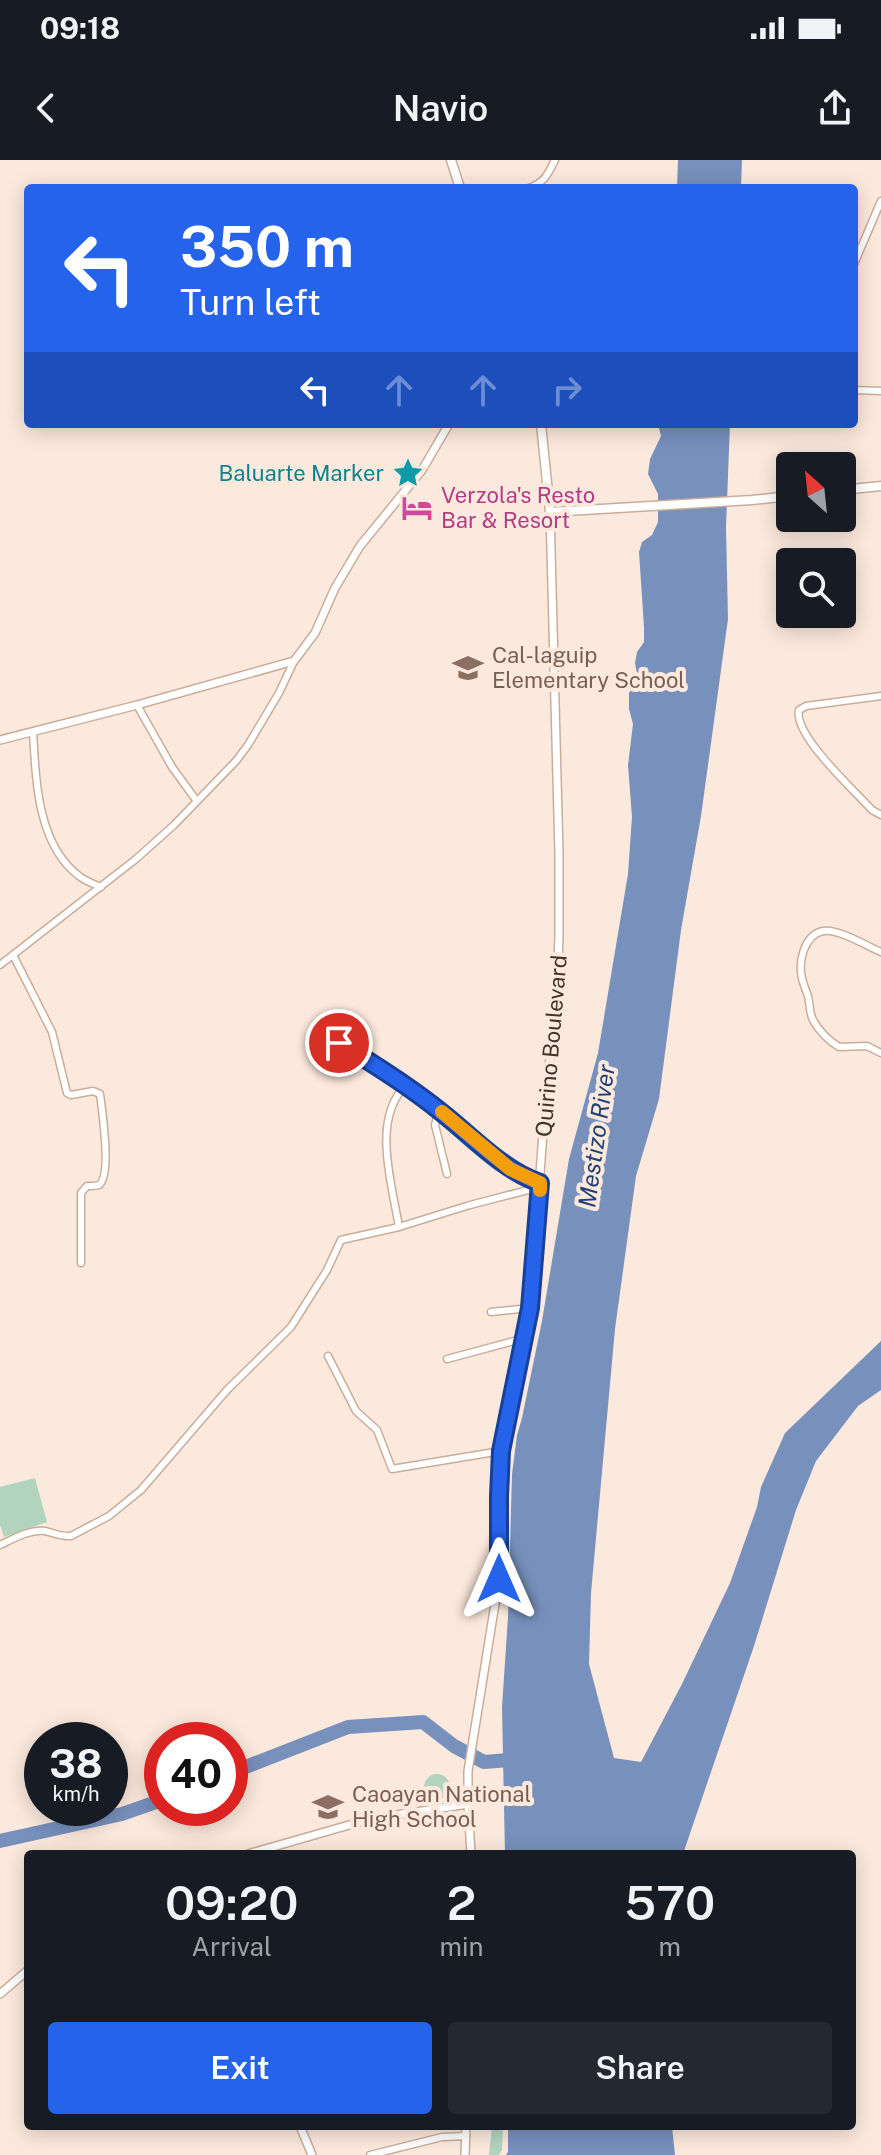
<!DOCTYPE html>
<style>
:root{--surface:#171b24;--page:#242831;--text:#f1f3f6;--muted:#9ea1a6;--accent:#2563eb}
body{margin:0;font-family:"Public Sans",sans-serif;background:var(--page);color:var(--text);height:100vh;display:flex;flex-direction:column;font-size:30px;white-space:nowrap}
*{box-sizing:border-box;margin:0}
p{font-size:26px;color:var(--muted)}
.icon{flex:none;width:44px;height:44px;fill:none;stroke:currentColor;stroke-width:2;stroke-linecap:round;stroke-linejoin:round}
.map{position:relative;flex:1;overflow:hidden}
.sheet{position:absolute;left:24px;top:1690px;width:832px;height:280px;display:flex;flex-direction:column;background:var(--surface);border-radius:8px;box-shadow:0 4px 20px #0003}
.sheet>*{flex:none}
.guide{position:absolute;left:24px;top:24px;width:834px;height:244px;border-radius:8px;box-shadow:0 4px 20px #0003;background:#2563eb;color:#fff;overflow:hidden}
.needle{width:52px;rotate:333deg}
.fabs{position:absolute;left:776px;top:292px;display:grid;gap:16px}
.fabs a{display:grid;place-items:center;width:80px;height:80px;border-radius:8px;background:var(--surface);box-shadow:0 4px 20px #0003;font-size:40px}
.speed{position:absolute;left:24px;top:1562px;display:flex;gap:16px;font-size:40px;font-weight:700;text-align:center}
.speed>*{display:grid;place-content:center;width:104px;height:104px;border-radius:50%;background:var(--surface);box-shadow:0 4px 20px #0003;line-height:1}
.speed small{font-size:20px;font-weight:400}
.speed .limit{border:12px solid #d22;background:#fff;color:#111}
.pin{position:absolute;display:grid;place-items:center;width:68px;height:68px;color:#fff;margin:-34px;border:4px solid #fff;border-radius:50%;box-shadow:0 2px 8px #0007}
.me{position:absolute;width:88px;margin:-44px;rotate:0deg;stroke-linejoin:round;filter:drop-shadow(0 0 6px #0008)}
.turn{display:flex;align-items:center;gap:28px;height:168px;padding:0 24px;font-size:36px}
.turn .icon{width:104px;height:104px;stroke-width:2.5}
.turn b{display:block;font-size:56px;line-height:68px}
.lanes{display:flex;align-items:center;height:76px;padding:0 24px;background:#0003;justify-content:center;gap:40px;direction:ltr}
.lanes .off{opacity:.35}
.eta{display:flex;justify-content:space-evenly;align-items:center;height:136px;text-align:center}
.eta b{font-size:48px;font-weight:600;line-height:56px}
.primary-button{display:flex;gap:16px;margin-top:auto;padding:16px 24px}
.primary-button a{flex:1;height:92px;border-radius:8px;background:var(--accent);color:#fff;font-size:32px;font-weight:600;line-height:92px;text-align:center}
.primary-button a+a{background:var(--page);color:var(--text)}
.status{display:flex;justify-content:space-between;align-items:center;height:56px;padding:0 40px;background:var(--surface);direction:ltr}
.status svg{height:22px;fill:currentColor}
header{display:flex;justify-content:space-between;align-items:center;height:104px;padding:0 24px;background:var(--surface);font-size:36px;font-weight:600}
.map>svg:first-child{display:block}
.green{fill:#b2d4bf}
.water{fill:#7790bc}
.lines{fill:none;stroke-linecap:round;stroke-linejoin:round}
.river{stroke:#7790bc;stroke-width:14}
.minor-casing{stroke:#caad99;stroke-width:9}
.tertiary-casing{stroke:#caad99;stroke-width:10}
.secondary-casing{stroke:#caad99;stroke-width:11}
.minor{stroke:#fff;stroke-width:6}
.tertiary{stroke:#fff;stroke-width:7}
.secondary{stroke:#fff;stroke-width:8}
.route-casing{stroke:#184099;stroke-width:20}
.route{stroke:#2563eb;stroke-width:14}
.slow{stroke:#f59e0b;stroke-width:14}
.labels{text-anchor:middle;stroke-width:8;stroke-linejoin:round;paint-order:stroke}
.culture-label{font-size:22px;fill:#0d838f;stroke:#fce9dd;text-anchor:end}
.hotel-label{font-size:22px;fill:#b23c85;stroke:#fce9dd;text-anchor:start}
.education-label{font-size:22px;fill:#785e54;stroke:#fce9dd;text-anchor:start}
.street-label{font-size:22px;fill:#3f332b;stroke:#fce9dd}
.water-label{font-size:24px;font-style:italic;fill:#203f77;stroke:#fce9dd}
</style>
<div class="status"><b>09:18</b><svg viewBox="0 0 49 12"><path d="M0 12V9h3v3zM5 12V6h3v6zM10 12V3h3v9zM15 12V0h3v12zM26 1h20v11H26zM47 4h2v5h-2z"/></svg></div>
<header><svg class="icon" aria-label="back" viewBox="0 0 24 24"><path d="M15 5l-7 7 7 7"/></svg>Navio<svg class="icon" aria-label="share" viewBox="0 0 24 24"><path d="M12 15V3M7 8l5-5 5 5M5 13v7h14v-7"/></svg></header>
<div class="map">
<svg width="881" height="1995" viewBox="0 0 881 1995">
<rect width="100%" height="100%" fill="#fce9dd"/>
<g class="green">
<path d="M 35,1318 L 47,1362 L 4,1377 L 0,1365 L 0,1327 Z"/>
<circle cx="437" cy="1627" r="13"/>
<path d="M 492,1966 L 503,1966 L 502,1990 L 499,1995 L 489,1995 Z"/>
</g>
<g class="water">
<path d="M 678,0 L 742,0 L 741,28 L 677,28 Z"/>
<path d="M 658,264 L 730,264 L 726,367 L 728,459 L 701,656 L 681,770 L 659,939 L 636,1016 L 615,1169 L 591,1433 L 589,1504 L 614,1598 L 641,1602 L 682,1524 L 730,1423 L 757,1347 L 761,1327 L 785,1273 L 881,1181 L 881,1230 L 858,1246 L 816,1301 L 796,1350 L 754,1486 L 683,1694 L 505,1694 L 502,1547 L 508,1457 L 512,1314 L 517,1275 L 522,1258 L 542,1161 L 569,999 L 598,893 L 628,714 L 632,657 L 628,605 L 633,564 L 629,549 L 629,533 L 638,519 L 635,503 L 637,492 L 644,482 L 644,467 L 639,392 L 642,382 L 652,375 L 658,362 L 658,334 L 648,314 L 650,299 L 661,276 Z"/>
<path d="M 508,1966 L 672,1966 L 675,1995 L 506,1995 L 508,1992 Z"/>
</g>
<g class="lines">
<g class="river">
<path d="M 230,1613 L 348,1567 L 423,1562 L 454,1586 L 484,1602 L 521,1599"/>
<path d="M 0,1681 L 122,1654 L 162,1640"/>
</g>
<g class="minor-casing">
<g id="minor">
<path d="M 529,28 C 545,22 548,14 555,0"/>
<path d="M 854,104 L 881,41"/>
<path d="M 854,230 L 881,231"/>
<path d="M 881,536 L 806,546 L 799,550 C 793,575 854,630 872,650 L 881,655"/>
<path d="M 137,545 L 172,607 L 196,640"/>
<path d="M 33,572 C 36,620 37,684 79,716 C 85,721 94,724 101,727"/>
<path d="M 881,792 C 867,786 837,768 823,771 C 804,775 798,802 802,818 C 803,824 806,830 808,836 C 810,844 809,852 813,860 C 819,871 828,880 839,887 L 867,886 L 881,893"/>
<path d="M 13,795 L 52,872 L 67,933 L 71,935 L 93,931 L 100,934 C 102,950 112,1016 99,1025 C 97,1026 89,1026 87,1026 L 81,1033 L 81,1103"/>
<path d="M 0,805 L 136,699 L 174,665 L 236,601 L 248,585 L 279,533 L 294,501"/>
<path d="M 339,883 C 374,904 409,926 441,951 C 473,977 502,1009 540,1023"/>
<path d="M 439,949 L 435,965 L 447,1014"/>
<path d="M 399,1067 C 392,1024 371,959 406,925"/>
<path d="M 491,1152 L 530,1148"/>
<path d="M 328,1196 L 356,1251 L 377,1270 L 392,1309 L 501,1291"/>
<path d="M 447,1199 L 525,1178"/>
<path d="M 0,1385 C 13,1379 29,1369 45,1371 C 54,1373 61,1377 71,1376 L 109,1356 L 141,1330 L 227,1230 L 291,1167 L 327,1110 L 341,1080 L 399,1067 L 470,1045 L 540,1027"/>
<path d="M 370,1995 L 442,1977 L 466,1976"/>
</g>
</g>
<g class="tertiary-casing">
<g id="tertiary">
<path d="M 0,580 L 137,545 L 294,501 L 315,473 L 335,428 L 360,386 L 422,310 L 449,264"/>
<path d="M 248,1694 L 370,1659 L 468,1644"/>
<path d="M 471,1694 L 468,1644 L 468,1611 L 499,1419 L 501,1291 L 530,1148 L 545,946 L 557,830 L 559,775 L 559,694 L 550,352"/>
<path d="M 0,1834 L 28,1810"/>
<path d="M 300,1966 L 312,1995"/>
<path d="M 465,1995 L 466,1966"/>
</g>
</g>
<g class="secondary-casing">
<g id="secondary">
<path d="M 451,0 L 460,28"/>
<path d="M 541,264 L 550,352 L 752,340 L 790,336"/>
<path d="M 842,330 L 881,326"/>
</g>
</g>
<use href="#minor" class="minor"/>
<use href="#tertiary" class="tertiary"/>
<use href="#secondary" class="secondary"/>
</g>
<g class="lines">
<g class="route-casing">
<path id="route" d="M 339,883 C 374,904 409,926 441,952 C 473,977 501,1009 540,1023 L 530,1148 L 501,1291 L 499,1336 L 499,1419"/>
</g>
<use href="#route" class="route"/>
<path class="slow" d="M 442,952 L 510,1009 L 540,1023 L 540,1030"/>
</g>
<defs>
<g id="sight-bare" transform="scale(2.4)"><path d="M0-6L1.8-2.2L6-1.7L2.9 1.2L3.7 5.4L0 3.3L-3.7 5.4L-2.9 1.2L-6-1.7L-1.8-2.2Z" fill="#0f9aa8" stroke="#fce9dd" stroke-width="2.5" paint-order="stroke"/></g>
<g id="hotel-bare" transform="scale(2.4)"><path d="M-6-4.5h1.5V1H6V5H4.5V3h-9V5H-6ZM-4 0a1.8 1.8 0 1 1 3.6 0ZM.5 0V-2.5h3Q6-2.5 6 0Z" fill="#d1479c" stroke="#fce9dd" stroke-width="2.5" paint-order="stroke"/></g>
<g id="school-bare" transform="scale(2.4)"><path d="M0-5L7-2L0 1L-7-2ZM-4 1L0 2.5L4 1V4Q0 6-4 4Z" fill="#8d6e63" stroke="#fce9dd" stroke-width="2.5" paint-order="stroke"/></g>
</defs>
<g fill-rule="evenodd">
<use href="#sight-bare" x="408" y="313"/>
<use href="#hotel-bare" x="417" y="348"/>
<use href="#school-bare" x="468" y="508"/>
<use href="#school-bare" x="328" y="1647"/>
</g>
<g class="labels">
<g class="culture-label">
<text x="384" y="321">Baluarte Marker</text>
</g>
<g class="hotel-label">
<text x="441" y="343">Verzola's Resto<tspan x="441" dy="25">Bar &amp; Resort</tspan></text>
</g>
<g class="education-label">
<text x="492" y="503">Cal-laguip<tspan x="492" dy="25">Elementary School</tspan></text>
<text x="352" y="1642">Caoayan National<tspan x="352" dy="25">High School</tspan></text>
</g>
<g class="street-label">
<text transform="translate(551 886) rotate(-85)" y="8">Quirino Boulevard</text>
</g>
<g class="water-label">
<text transform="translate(597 976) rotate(-82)" y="8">Mestizo River</text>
</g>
</g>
</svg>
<div class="fabs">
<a><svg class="needle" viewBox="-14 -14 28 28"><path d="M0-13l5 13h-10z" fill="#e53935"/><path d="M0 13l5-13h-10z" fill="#9ea1a6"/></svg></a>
<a><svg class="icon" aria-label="search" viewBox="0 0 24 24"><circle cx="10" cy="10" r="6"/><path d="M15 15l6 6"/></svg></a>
</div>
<div class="speed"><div>38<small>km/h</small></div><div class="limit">40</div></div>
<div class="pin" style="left:339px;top:883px;background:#d93025"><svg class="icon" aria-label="arrive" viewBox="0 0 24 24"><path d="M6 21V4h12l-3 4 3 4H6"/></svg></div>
<svg class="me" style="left:499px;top:1419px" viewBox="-20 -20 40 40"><path d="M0-17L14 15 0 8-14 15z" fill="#2563eb" stroke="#fff" stroke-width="4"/></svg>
<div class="guide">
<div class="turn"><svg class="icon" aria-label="left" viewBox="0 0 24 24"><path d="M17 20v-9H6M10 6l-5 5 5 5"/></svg><div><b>350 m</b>Turn left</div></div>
<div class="lanes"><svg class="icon" aria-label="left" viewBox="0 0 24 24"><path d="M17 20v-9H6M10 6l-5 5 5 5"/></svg><svg class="icon off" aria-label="ahead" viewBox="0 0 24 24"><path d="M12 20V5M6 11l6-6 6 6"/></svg><svg class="icon off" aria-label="ahead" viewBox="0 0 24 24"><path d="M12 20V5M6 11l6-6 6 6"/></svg><svg class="icon off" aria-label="right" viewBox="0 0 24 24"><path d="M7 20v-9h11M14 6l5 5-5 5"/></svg></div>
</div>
<section class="sheet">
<div class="eta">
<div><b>09:20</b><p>Arrival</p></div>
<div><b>2</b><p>min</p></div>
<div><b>570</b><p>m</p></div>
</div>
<div class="primary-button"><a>Exit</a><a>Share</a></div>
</section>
</div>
